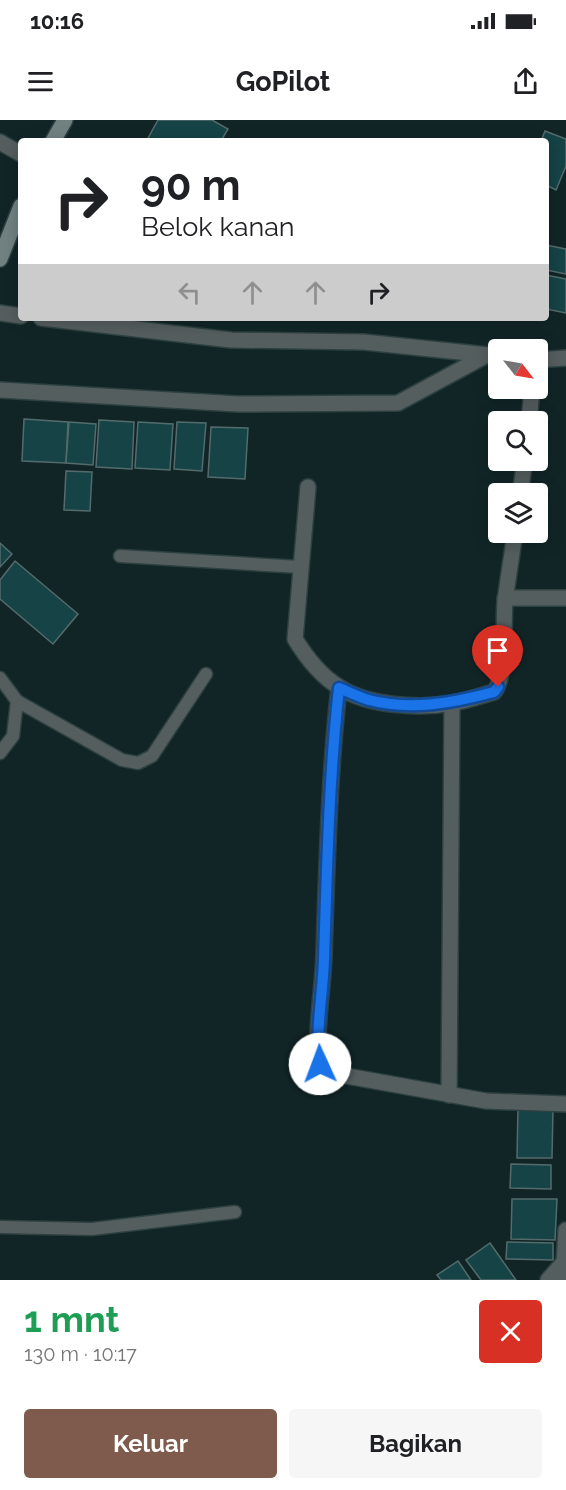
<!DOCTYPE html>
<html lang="id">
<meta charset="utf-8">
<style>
:root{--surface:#fff;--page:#f6f6f6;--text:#202124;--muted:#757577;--accent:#7e5b4c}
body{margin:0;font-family:Raleway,sans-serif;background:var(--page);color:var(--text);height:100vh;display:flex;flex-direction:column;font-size:22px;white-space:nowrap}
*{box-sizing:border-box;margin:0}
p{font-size:20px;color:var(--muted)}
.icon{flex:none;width:33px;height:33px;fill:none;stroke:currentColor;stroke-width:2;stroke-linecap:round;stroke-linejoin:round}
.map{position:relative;height:1160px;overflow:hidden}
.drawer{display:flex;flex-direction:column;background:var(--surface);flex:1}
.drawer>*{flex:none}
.hud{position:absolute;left:18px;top:18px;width:531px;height:183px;border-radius:6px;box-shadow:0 3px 15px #0003;background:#fff;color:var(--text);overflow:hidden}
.needle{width:39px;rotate:121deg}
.buttons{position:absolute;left:488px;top:219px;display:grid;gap:12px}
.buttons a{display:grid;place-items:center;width:60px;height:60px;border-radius:6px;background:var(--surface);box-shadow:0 3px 15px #0003;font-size:30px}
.pin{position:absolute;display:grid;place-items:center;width:51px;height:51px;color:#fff;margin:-62px -26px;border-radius:50% 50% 50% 0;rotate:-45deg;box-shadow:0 0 6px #0007}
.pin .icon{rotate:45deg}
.me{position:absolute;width:66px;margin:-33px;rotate:358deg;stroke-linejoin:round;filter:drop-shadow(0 0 4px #0008)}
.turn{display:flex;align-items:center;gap:21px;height:126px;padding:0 24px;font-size:27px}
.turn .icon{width:78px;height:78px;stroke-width:2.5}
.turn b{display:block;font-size:42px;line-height:51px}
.lanes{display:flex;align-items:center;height:57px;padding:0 24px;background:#0003;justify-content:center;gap:30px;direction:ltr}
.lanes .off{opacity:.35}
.round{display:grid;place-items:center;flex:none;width:63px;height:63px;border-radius:6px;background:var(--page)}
.overview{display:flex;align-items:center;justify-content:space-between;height:102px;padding:0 24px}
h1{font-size:36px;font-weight:700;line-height:45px;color:#1e9e55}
.action{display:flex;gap:12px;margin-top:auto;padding:12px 24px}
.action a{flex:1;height:69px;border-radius:6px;background:var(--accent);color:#fff;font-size:24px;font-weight:700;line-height:69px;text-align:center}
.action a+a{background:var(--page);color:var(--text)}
.status{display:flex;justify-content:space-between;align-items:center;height:42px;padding:0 30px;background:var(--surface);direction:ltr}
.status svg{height:16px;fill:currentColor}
header{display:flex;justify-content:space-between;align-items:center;height:78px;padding:0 24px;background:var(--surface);font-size:27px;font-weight:700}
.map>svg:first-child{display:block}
.building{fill:#164346;stroke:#546b6c;stroke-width:1.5}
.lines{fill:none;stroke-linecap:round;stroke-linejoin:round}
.lane-casing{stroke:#2d4042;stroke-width:15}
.street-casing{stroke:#2d4042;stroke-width:18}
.secondary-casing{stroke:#2d4042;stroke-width:18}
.lane{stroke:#555e5f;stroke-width:12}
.street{stroke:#555e5f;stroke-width:15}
.secondary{stroke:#718182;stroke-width:15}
.route-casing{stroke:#114b97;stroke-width:15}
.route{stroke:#1a73e8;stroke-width:10}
</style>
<div class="status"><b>10:16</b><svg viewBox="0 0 49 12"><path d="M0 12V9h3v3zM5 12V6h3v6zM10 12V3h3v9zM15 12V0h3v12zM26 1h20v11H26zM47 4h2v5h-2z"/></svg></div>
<header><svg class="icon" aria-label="menu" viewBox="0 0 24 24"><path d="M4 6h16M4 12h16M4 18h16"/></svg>GoPilot<svg class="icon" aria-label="share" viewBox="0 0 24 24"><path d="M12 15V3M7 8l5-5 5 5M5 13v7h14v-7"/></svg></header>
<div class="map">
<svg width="566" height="1160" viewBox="0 0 566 1160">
<rect width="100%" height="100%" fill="#112527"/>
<g class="building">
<path d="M 158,0 L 212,0 L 228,9 L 221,21 L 149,21 L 147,20 Z"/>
<path d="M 545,11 L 566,19 L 566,46 L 556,70 L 546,65 L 546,21 L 541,21 Z"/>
<path d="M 546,125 L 566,129 L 566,154 L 546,150 Z"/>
<path d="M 546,155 L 566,159 L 566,193 L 546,189 Z"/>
<path d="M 24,299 L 68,302 L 66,343 L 22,341 Z"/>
<path d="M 99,300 L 134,302 L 132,349 L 96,347 Z"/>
<path d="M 69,302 L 96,304 L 93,345 L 66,343 Z"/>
<path d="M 138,302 L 173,304 L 170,350 L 135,348 Z"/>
<path d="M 177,302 L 206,303 L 202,351 L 174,349 Z"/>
<path d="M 211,307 L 248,308 L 245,359 L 208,357 Z"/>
<path d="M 66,351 L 92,352 L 90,391 L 64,390 Z"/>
<path d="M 0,423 L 12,434 L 0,447 Z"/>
<path d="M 15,441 L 78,494 L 53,524 L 0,479 L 0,460 Z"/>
<path d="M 518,988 L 553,989 L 552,1038 L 517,1038 Z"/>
<path d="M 511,1044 L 551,1045 L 551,1069 L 510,1068 Z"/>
<path d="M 512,1079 L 557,1079 L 555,1120 L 511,1119 Z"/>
<path d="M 507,1122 L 553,1123 L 553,1140 L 506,1139 Z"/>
<path d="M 490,1123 L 516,1160 L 481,1160 L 466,1140 Z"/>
<path d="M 458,1141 L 471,1160 L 441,1160 L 437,1155 Z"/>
</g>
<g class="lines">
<g class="lane-casing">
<g id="lane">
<path d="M 120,436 L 300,447"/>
<path d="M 0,558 L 17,581 L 13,616 L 0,633"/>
<path d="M 17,581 L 122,640 L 138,643 L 152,636 L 206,554"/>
<path d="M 0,1107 L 92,1109 L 235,1092"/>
</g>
</g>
<g class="street-casing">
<g id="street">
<path d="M 0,22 L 21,34"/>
<path d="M 0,193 L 21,196"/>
<path d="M 41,198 L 231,220 L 364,222 L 498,236"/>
<path d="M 537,240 L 566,238"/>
<path d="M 0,270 L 238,284 L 398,283 L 487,235"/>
<path d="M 529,302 L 532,268"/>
<path d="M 308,367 L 295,519 C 306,537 321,556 339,567 C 367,586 420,589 453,583 C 466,581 480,576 494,572 C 507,556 503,504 505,481 C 508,458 512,435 515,412"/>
<path d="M 520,374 L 525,340"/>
<path d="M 505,478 L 566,478"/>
<path d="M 339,568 C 329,656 327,745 324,834 C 323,870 315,909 319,944 L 330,953 L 486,981 L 566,984"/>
<path d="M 449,975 L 452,583"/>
<path d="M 548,1160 L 563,1143"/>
<path d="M 563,1160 L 566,1110"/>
</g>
</g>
<g class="secondary-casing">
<g id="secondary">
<path d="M 53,21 L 65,0"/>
<path d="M 0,139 L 21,86"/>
</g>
</g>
<use href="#lane" class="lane"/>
<use href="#street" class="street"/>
<use href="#secondary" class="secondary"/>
</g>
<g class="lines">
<g class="route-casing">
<path id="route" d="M 320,944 C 315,910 323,874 324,839 C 327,748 329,658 339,568 C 349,572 359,577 369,580 C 411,591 453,583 494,572 L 498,567"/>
</g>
<use href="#route" class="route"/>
</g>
</svg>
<div class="buttons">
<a><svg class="needle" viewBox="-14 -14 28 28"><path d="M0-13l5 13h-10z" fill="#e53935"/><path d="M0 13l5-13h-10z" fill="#757577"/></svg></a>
<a><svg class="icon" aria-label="search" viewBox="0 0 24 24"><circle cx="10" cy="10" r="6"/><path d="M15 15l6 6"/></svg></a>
<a><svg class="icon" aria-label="layers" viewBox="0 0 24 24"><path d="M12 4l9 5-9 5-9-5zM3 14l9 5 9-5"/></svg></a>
</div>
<div class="pin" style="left:498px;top:567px;background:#d93025"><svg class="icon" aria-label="arrive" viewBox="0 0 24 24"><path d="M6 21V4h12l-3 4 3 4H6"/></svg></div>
<svg class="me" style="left:320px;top:944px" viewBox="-20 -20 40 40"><circle r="19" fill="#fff"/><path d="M0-13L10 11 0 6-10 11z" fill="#1a73e8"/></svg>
<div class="hud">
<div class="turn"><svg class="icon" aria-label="right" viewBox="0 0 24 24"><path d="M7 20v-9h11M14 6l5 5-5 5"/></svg><div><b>90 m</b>Belok kanan</div></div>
<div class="lanes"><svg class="icon off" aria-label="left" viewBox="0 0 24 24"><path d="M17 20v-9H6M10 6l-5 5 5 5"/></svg><svg class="icon off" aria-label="ahead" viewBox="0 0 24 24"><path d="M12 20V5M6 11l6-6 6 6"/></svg><svg class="icon off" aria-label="ahead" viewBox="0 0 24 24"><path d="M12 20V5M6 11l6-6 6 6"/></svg><svg class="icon" aria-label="right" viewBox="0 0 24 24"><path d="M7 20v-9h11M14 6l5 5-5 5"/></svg></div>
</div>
</div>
<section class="drawer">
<div class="overview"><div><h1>1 mnt</h1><p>130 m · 10:17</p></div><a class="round" style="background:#d93025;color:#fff"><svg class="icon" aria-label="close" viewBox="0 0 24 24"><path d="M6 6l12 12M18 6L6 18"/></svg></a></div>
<div class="action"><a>Keluar</a><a>Bagikan</a></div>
</section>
